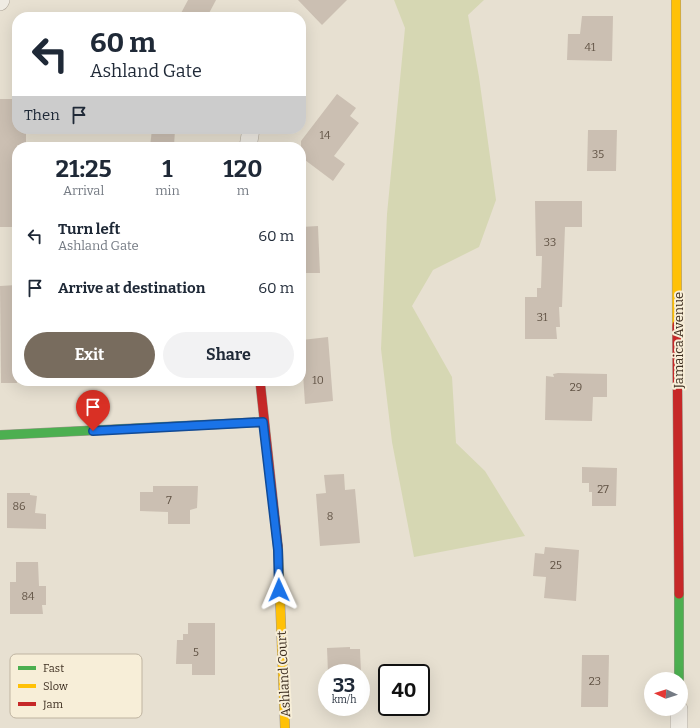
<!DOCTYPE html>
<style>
:root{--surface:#fff;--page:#f2f2f3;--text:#1f2937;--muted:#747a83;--accent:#786c5e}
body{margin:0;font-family:Bitter,serif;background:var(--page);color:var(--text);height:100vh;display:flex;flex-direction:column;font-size:15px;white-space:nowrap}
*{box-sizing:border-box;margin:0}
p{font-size:13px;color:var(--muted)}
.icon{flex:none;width:22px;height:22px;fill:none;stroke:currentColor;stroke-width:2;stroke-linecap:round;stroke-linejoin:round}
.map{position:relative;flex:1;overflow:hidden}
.drawer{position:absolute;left:12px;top:142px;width:294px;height:244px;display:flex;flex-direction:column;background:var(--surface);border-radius:16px;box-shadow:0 4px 16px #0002}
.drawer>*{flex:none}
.guide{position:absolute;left:12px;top:12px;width:294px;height:122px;border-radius:16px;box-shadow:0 4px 16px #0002;background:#fff;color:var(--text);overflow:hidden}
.needle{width:26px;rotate:274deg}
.fabs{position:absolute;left:644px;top:672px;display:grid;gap:8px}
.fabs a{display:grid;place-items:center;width:44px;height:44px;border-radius:50%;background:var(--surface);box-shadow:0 4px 16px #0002;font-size:20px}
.speed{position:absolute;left:318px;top:664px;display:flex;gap:8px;font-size:20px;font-weight:700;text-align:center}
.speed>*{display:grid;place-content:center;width:52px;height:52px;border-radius:50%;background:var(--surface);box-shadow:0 4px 16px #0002;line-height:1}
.speed small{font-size:10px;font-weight:400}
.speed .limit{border:2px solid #111;border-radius:6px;background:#fff;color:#111}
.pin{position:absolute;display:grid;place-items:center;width:34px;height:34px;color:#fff;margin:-41px -17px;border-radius:50% 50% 50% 0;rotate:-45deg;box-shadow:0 0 4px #0007}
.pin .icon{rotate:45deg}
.me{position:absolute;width:44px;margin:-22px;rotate:359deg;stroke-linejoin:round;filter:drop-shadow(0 0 3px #0008)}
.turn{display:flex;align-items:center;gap:14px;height:84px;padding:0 12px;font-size:18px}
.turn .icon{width:52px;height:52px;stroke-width:2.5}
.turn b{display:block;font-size:28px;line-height:34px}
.then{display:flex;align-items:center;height:38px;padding:0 12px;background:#0003;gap:8px;font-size:15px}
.eta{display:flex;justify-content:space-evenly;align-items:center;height:68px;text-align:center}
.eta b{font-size:24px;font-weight:700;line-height:28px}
.primary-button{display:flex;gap:8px;margin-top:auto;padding:8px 12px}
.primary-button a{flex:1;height:46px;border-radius:24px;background:var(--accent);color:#fff;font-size:16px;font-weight:700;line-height:46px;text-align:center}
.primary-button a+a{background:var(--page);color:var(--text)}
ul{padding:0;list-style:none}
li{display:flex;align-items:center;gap:12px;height:52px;padding:0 12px}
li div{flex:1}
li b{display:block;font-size:15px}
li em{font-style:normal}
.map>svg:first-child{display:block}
.green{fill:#d6d7b3}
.building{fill:#cbbfb2}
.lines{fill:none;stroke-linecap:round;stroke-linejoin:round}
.street-casing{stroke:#ada599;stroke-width:18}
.fast-casing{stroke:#9c958a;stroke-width:10}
.slow-casing{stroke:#9c958a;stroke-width:10}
.jam-casing{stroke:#9c958a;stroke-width:10}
.street{stroke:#efebe3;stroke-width:17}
.fast{stroke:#4caf50;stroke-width:9}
.slow{stroke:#ffc107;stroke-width:9}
.jam{stroke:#c62828;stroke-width:9}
.route-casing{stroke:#114b97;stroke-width:10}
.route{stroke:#1a73e8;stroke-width:7}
.labels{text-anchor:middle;stroke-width:4;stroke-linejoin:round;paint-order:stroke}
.number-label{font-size:11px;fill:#605244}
.street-label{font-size:13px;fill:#3d2e20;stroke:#f7eed8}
.key{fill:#f7eed8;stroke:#bfb4a1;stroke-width:1}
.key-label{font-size:11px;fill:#3d2e20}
</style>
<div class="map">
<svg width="700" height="728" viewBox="0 0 700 728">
<rect width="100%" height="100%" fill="#e7e0d1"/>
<path class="green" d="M 394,0 L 484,0 L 468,15 L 479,77 L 496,200 L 479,247 L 433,270 L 412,306 L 452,377 L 456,443 L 485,471 L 525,536 L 414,557 L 392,442 L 381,349 L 387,214 L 405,28 Z"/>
<g class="building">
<path d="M 188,0 L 216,0 L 207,17 L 179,17 Z"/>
<path d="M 298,0 L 347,0 L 322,25 Z"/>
<path d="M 582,16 L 613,16 L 612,61 L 567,60 L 568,34 L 580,34 Z"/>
<path d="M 337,94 L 356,108 L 350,116 L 359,123 L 334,156 L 345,164 L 333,181 L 301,157 L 301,141 Z"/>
<path d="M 0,99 L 17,99 L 17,129 L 26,129 L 26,145 L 17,145 L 17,227 L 0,227 Z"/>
<path d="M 152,129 L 175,129 L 174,147 L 150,147 Z"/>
<path d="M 588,130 L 617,130 L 616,171 L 587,171 Z"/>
<path d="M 535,201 L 582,201 L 582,227 L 565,227 L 562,307 L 559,307 L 560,327 L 556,327 L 557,339 L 525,339 L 525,297 L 537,297 L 537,288 L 541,288 L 542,256 L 536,256 Z"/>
<path d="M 318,226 L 320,273 L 301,273 L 301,227 Z"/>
<path d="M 17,285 L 17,383 L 1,383 L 0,286 Z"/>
<path d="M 328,337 L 333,401 L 305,404 L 302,358 L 304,358 L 302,340 Z"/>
<path d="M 558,373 L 607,374 L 607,397 L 593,397 L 592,421 L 545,420 L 546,376 L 554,377 L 553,374 Z"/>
<path d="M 582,467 L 617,468 L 616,506 L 592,506 L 592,492 L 589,492 L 589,483 L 582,483 Z"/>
<path d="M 344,474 L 345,490 L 355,489 L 360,543 L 320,546 L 316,494 L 326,493 L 324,475 Z"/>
<path d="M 153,486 L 198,486 L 197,508 L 190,510 L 190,524 L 168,524 L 168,512 L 140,511 L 140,492 L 153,492 Z"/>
<path d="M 7,493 L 30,493 L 30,495 L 37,496 L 35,513 L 46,514 L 46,529 L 7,528 Z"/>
<path d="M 545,547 L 579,550 L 576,601 L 544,598 L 546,577 L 533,576 L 535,553 L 544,554 Z"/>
<path d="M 16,562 L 38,562 L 39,586 L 46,586 L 46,605 L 42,605 L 43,614 L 10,614 L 10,582 L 16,582 Z"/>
<path d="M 188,623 L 215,623 L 215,675 L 192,675 L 192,664 L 176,664 L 177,640 L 183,640 L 183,634 L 188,634 Z"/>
<path d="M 350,647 L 350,649 L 360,649 L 361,673 L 328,673 L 327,648 Z"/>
<path d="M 582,655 L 609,655 L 608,707 L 581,707 Z"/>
</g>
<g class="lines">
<g class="street-casing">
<g id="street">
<path d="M 0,2 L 1,0"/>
<path d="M 248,147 L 251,129"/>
<path d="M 679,709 L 679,728"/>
</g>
</g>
<g class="fast-casing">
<g id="fast">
<path d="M 0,435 L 263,422"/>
<path d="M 679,594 L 679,679"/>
</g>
</g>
<g class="slow-casing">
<g id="slow">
<path d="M 676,0 L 677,325"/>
<path d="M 278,547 L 285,728"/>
</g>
</g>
<g class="jam-casing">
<g id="jam">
<path d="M 677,325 L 679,594"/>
<path d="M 260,381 L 278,547"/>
</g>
</g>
<use href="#street" class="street"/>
<use href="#fast" class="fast"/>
<use href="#slow" class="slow"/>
<use href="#jam" class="jam"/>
</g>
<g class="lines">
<g class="route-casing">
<path id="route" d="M 93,431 L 263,422 L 278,550 L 279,590"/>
</g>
<use href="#route" class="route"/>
</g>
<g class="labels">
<g class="number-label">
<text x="590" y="51">41</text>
<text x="325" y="139">14</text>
<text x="598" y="158">35</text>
<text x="550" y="246">33</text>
<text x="542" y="321">31</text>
<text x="318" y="384">10</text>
<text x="576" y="391">29</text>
<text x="603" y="493">27</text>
<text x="169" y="504">7</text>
<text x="19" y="510">86</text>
<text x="330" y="520">8</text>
<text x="556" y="569">25</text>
<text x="28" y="600">84</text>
<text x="196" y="656">5</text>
<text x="595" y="685">23</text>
</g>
<g class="street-label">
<text transform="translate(678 340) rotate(-90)" y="5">Jamaica Avenue</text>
<text transform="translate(283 674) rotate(-93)" y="5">Ashland Court</text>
</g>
</g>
<rect x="10" y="654" width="132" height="64" rx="6" class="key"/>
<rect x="18" y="666" width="18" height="4" fill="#4caf50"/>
<rect x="18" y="684" width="18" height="4" fill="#ffc107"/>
<rect x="18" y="702" width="18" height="4" fill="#c62828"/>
<g class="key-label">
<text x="43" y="672">Fast</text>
<text x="43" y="690">Slow</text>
<text x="43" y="708">Jam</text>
</g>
</svg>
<div class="fabs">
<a><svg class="needle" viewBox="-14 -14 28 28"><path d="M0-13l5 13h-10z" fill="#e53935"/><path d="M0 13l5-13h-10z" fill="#747a83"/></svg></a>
</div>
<div class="speed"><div>33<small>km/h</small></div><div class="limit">40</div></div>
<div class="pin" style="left:93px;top:431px;background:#d93025"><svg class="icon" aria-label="arrive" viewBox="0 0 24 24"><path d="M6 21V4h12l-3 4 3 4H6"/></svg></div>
<svg class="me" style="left:279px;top:590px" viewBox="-20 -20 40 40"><path d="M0-17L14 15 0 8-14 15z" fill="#1a73e8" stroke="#fff" stroke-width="4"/></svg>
<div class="guide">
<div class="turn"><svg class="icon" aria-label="left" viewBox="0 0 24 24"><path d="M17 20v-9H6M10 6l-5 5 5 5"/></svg><div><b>60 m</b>Ashland Gate</div></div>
<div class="then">Then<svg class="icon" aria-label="arrive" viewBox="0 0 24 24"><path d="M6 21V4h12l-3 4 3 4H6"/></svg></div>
</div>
<section class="drawer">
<div class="eta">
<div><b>21:25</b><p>Arrival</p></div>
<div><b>1</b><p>min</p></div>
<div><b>120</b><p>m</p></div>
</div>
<ul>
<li><svg class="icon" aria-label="left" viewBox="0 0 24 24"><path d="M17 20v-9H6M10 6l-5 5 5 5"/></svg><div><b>Turn left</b><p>Ashland Gate</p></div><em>60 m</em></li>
<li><svg class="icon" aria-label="arrive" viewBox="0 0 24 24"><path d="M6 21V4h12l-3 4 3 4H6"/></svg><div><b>Arrive at destination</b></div><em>60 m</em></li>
</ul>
<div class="primary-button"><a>Exit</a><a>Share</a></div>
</section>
</div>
